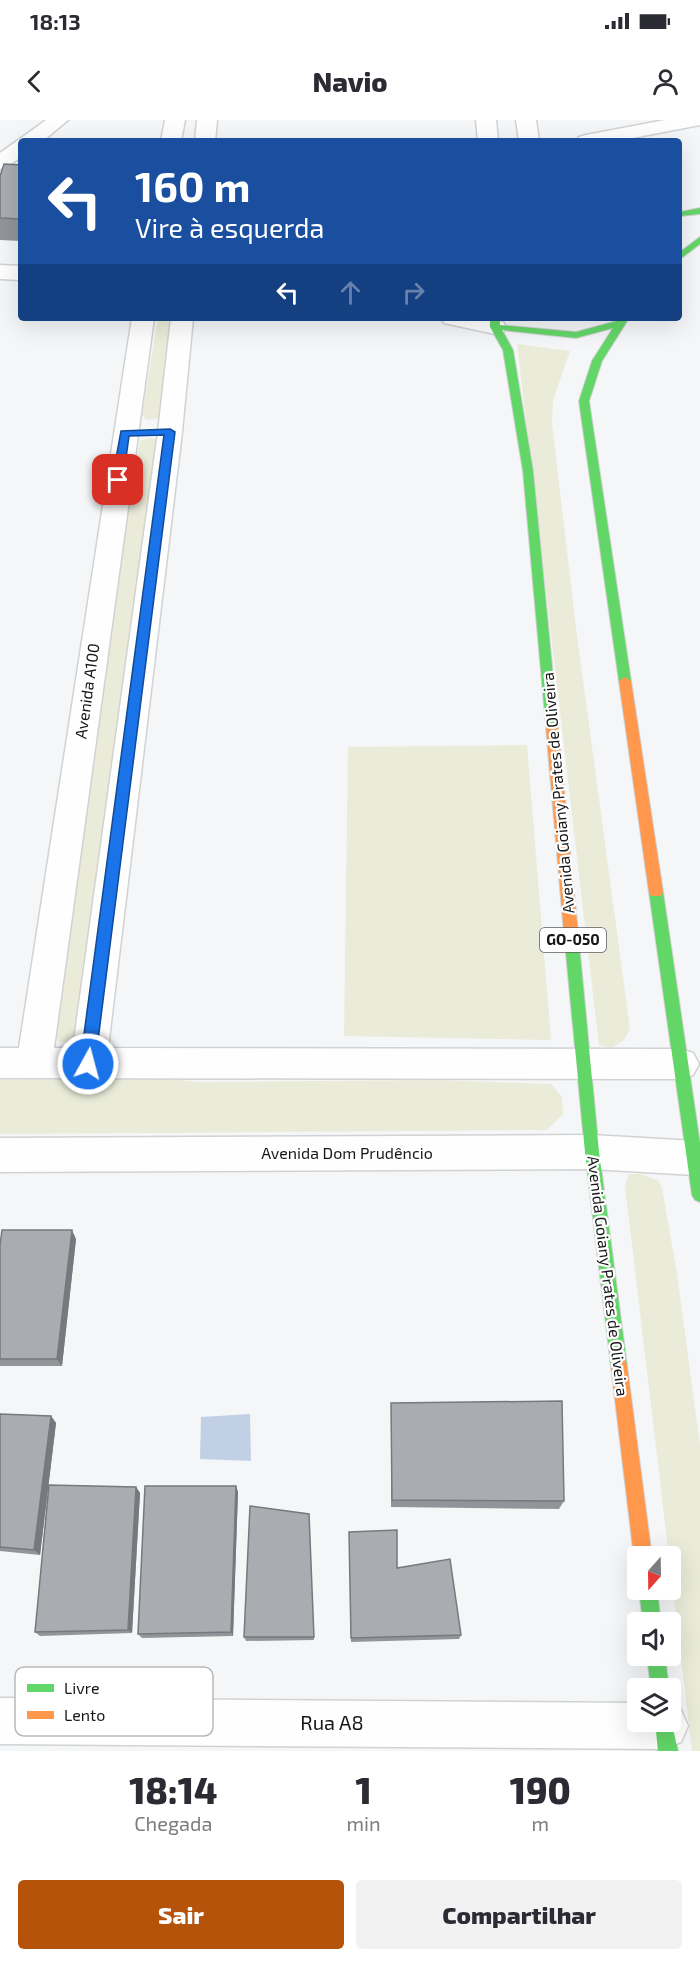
<!DOCTYPE html>
<html lang="pt">
<meta charset="utf-8">
<style>
:root{--surface:#fff;--page:#f2f2f3;--text:#2b2b33;--muted:#7c7c81;--accent:#b45309}
body{margin:0;font-family:"Exo 2",sans-serif;background:var(--page);color:var(--text);height:100vh;display:flex;flex-direction:column;font-size:22px;white-space:nowrap}
*{box-sizing:border-box;margin:0}
p{font-size:20px;color:var(--muted)}
.icon{flex:none;width:33px;height:33px;fill:none;stroke:currentColor;stroke-width:2;stroke-linecap:round;stroke-linejoin:round}
.map{position:relative;height:1631px;overflow:hidden}
.panel{display:flex;flex-direction:column;background:var(--surface);flex:1}
.panel>*{flex:none}
.top-card{position:absolute;left:18px;top:18px;width:664px;height:183px;border-radius:6px;box-shadow:0 6px 24px #0002;background:#1a4fa0;color:#fff;overflow:hidden}
.needle{width:39px;rotate:200deg}
.tools{position:absolute;left:627px;top:1426px;display:grid;gap:12px}
.tools a{display:grid;place-items:center;width:54px;height:54px;border-radius:6px;background:var(--surface);box-shadow:0 6px 24px #0002;font-size:30px}
.pin{position:absolute;display:grid;place-items:center;width:51px;height:51px;color:#fff;margin:-26px;border-radius:12px;box-shadow:0 3px 9px #0006}
.me{position:absolute;width:66px;margin:-33px;rotate:7deg;stroke-linejoin:round;filter:drop-shadow(0 0 4px #0008)}
.turn{display:flex;align-items:center;gap:21px;height:126px;padding:0 18px;font-size:27px}
.turn .icon{width:78px;height:78px;stroke-width:2.5}
.turn b{display:block;font-size:42px;line-height:51px}
.lanes{display:flex;align-items:center;height:57px;padding:0 18px;background:#0003;justify-content:center;gap:30px;direction:ltr}
.lanes .off{opacity:.35}
.eta{display:flex;justify-content:space-evenly;align-items:center;height:102px;text-align:center}
.eta b{font-size:36px;font-weight:800;line-height:42px}
.action{display:flex;gap:12px;margin-top:auto;padding:12px 18px}
.action a{flex:1;height:69px;border-radius:6px;background:var(--accent);color:#fff;font-size:24px;font-weight:800;line-height:69px;text-align:center}
.action a+a{background:var(--page);color:var(--text)}
.status{display:flex;justify-content:space-between;align-items:center;height:42px;padding:0 30px;background:var(--surface);direction:ltr}
.status svg{height:16px;fill:currentColor}
header{display:flex;justify-content:space-between;align-items:center;height:78px;padding:0 18px;background:var(--surface);font-size:27px;font-weight:800}
.map>svg:first-child{display:block}
.green{fill:#eaecd9}
.water{fill:#c1d0e5}
.lines{fill:none;stroke-linecap:round;stroke-linejoin:round}
.street-casing{stroke:#d1d2d3;stroke-width:3}
.fast-casing{stroke:#d1d2d3;stroke-width:2}
.slow-casing{stroke:#d1d2d3;stroke-width:2}
.street{fill:#fefefe;fill-rule:evenodd}
.fast{fill:#63d668;fill-rule:evenodd}
.slow{fill:#ff974d;fill-rule:evenodd}
.wall{fill:#919599}
.shaded-wall{fill:#76797d}
.building{fill:#a9adb2;stroke:#76797d;stroke-width:1.5}
.route{fill:#1a73e8;stroke:#114b97;stroke-width:1.5}
.labels{text-anchor:middle;stroke-width:4.5;stroke-linejoin:round;paint-order:stroke}
.shield{fill:#fff;stroke:#5d5d5d;stroke-width:1.5}
.shield-label{font-size:15px;font-weight:bold;fill:#171718}
.street-label{font-size:16px;fill:#171718;stroke:#fff}
.near-street-label{font-size:20px;fill:#171718;stroke:#fff}
.key{fill:#fff;stroke:#b9b9ba;stroke-width:1.5}
.key-label{font-size:16px;fill:#171718}
</style>
<div class="status"><b>18:13</b><svg viewBox="0 0 49 12"><path d="M0 12V9h3v3zM5 12V6h3v6zM10 12V3h3v9zM15 12V0h3v12zM26 1h20v11H26zM47 4h2v5h-2z"/></svg></div>
<header><svg class="icon" aria-label="back" viewBox="0 0 24 24"><path d="M15 5l-7 7 7 7"/></svg>Navio<svg class="icon" aria-label="person" viewBox="0 0 24 24"><circle cx="12" cy="8" r="4"/><path d="M4 21q1-7 8-7t8 7"/></svg></header>
<div class="map">
<svg width="700" height="1631" viewBox="0 0 700 1631">
<rect width="100%" height="100%" fill="#f5f6f7"/>
<g class="green">
<path d="M 158,198 L 173,198 L 161,293 L 159,298 L 147,300 L 142,295 Z"/>
<path d="M 517,224 L 570,231 L 553,280 L 552,304 L 576,508 L 630,909 L 623,921 L 611,928 L 599,925 Z"/>
<path d="M 150,318 L 157,320 L 157,326 L 96,753 L 77,916 L 73,922 L 59,922 L 56,914 L 129,380 L 140,321 Z"/>
<path d="M 527,625 L 551,920 L 344,916 L 348,627 Z"/>
<path d="M 165,959 L 202,962 L 432,960 L 551,964 L 562,977 L 563,994 L 547,1010 L 0,1014 L 0,960 Z"/>
<path d="M 629,1054 L 642,1054 L 659,1061 L 662,1068 L 677,1154 L 700,1325 L 700,1631 L 692,1631 L 625,1066 Z"/>
</g>
<path class="water" d="M 250,1294 L 251,1341 L 200,1339 L 201,1297 Z"/>
<g class="lines">
<g class="street-casing">
<g id="street">
<path d="M 46,0 L 68,0 L 43,21 L 21,21 L 21,37 L 7,47 L 0,49 L 0,33 C 15,22 30,12 46,0 Z"/>
<path d="M 165,0 L 185,0 L 181,21 L 161,21 Z"/>
<path d="M 197,0 L 217,0 L 215,21 L 195,21 Z"/>
<path d="M 476,0 L 496,0 L 498,21 L 478,21 Z"/>
<path d="M 516,0 L 536,0 L 539,21 L 519,21 Z"/>
<path d="M 665,0 L 700,0 L 700,5 L 617,21 L 576,21 L 579,17 L 586,15 Z"/>
<path d="M 0,145 L 21,146 L 21,160 L 0,159 Z"/>
<path d="M 132,198 L 154,198 L 54,928 L 73,928 L 158,312 L 171,198 L 193,198 L 182,312 L 108,928 L 681,929 L 693,933 L 699,944 L 693,955 L 681,959 L 0,958 L 0,928 L 19,928 Z"/>
<path d="M 441,198 L 485,198 L 503,202 L 506,207 L 503,212 L 495,214 L 444,203 Z"/>
<path d="M 592,1015 L 695,1021 L 700,1023 L 700,1053 L 695,1055 L 592,1049 L 0,1052 L 0,1018 Z"/>
<path d="M 0,1578 L 638,1583 L 638,1602 L 670,1602 L 670,1585 L 681,1590 L 688,1606 L 681,1622 L 665,1629 L 0,1624 Z"/>
</g>
</g>
<g class="fast-casing">
<g id="fast">
<path d="M 700,88 L 700,94 L 680,96 L 680,92 Z"/>
<path d="M 700,117 L 700,124 L 680,139 L 680,132 Z"/>
<path d="M 490,198 L 500,198 L 500,205 L 576,212 L 617,201 L 619,198 L 629,198 L 602,241 L 589,281 L 631,561 L 625,565 L 619,561 L 579,281 L 592,241 L 613,208 L 576,218 L 502,210 L 513,230 L 533,351 L 558,607 L 552,611 L 546,607 L 523,351 L 503,230 L 490,207 Z"/>
<path d="M 656,767 L 661,768 L 663,772 L 700,1024 L 700,1082 L 695,1080 L 692,1075 L 649,772 L 651,768 Z"/>
<path d="M 571,807 L 576,809 L 578,813 L 599,1032 L 627,1246 L 625,1252 L 619,1254 L 613,1252 L 611,1246 L 585,1032 L 564,813 L 566,809 Z"/>
<path d="M 639,1470 L 657,1470 L 661,1503 L 643,1503 Z"/>
<path d="M 647,1536 L 665,1536 L 669,1569 L 651,1569 Z"/>
<path d="M 670,1595 L 678,1631 L 658,1631 L 655,1602 L 670,1602 Z"/>
</g>
</g>
<g class="slow-casing">
<g id="slow">
<path d="M 625,557 L 631,561 L 663,772 L 661,776 L 651,776 L 649,772 L 619,561 Z"/>
<path d="M 552,603 L 558,607 L 578,813 L 576,817 L 566,817 L 564,813 L 546,607 Z"/>
<path d="M 619,1238 L 625,1240 L 627,1246 L 652,1437 L 638,1437 L 638,1444 L 634,1437 L 611,1246 L 613,1240 Z"/>
</g>
</g>
<use href="#street" class="street"/>
<use href="#fast" class="fast"/>
<use href="#slow" class="slow"/>
</g>
<g class="wall">
<path d="M 21,45 L 21,121 L 0,120 L 0,56 Z"/>
<path d="M 76,1119 L 62,1246 L 0,1246 L 0,1125 Z"/>
<path d="M 391,1283 L 564,1381 L 559,1389 L 391,1387 Z"/>
<path d="M 0,1294 L 51,1296 L 56,1303 L 40,1435 L 0,1431 Z"/>
<path d="M 236,1366 L 238,1372 L 233,1516 L 142,1518 L 138,1514 Z"/>
<path d="M 136,1367 L 140,1373 L 132,1513 L 40,1516 L 35,1512 Z"/>
<path d="M 309,1394 L 314,1520 L 246,1521 L 244,1517 Z"/>
<path d="M 349,1412 L 397,1448 L 461,1515 L 459,1519 L 351,1522 Z"/>
</g>
<g class="shaded-wall">
<path d="M 72,1110 L 76,1119 L 62,1246 L 57,1239 Z"/>
<path d="M 51,1296 L 56,1303 L 40,1435 L 34,1430 Z"/>
<path d="M 236,1366 L 238,1372 L 233,1516 L 231,1512 Z"/>
<path d="M 136,1367 L 140,1373 L 132,1513 L 128,1510 Z"/>
</g>
<g class="building">
<path d="M 4,44 L 21,45 L 21,99 L 0,98 L 0,56 Z"/>
<path d="M 2,1110 L 72,1110 L 57,1239 L 0,1239 L 0,1125 Z"/>
<path d="M 562,1281 L 564,1381 L 392,1380 L 391,1283 Z"/>
<path d="M 0,1294 L 51,1296 L 34,1430 L 0,1427 Z"/>
<path d="M 49,1365 L 136,1367 L 128,1510 L 35,1512 Z"/>
<path d="M 145,1366 L 236,1366 L 231,1512 L 138,1514 Z"/>
<path d="M 250,1386 L 309,1394 L 314,1517 L 244,1517 Z"/>
<path d="M 397,1410 L 397,1448 L 450,1439 L 461,1515 L 351,1518 L 349,1412 Z"/>
</g>
<path class="route" d="M 170,309 L 175,312 L 95,944 L 93,948 L 88,950 L 82,948 L 80,944 L 164,315 L 129,316 L 123,360 L 118,363 L 112,360 L 121,311 Z"/>
<g class="labels">
<rect class="shield" x="540" y="808" width="66" height="24" rx="4.5"/>
<g class="shield-label">
<text x="573" y="825">GO-050</text>
</g>
<g class="street-label">
<text transform="translate(87 571) rotate(-82)" y="6">Avenida A100</text>
<text transform="translate(558 673) rotate(-95)" y="6">Avenida Goiany Prates de Oliveira</text>
<text x="347" y="1039">Avenida Dom Prudêncio</text>
<text transform="translate(608 1156) rotate(83)" y="6">Avenida Goiany Prates de Oliveira</text>
</g>
<g class="near-street-label">
<text x="332" y="1610">Rua A8</text>
</g>
</g>
<rect x="15" y="1547" width="198" height="69" rx="9" class="key"/>
<rect x="27" y="1564" width="27" height="8" fill="#63d668"/>
<rect x="27" y="1591" width="27" height="8" fill="#ff974d"/>
<g class="key-label">
<text x="64" y="1574">Livre</text>
<text x="64" y="1601">Lento</text>
</g>
</svg>
<div class="tools">
<a><svg class="needle" viewBox="-14 -14 28 28"><path d="M0-13l5 13h-10z" fill="#e53935"/><path d="M0 13l5-13h-10z" fill="#7c7c81"/></svg></a>
<a><svg class="icon" aria-label="sound" viewBox="0 0 24 24"><path d="M4 9h4l5-4v14l-5-4H4zM17 9q2 3 0 6"/></svg></a>
<a><svg class="icon" aria-label="layers" viewBox="0 0 24 24"><path d="M12 4l9 5-9 5-9-5zM3 14l9 5 9-5"/></svg></a>
</div>
<div class="pin" style="left:118px;top:360px;background:#d93025"><svg class="icon" aria-label="arrive" viewBox="0 0 24 24"><path d="M6 21V4h12l-3 4 3 4H6"/></svg></div>
<svg class="me" style="left:88px;top:944px" viewBox="-20 -20 40 40"><circle r="17" fill="#1a73e8" stroke="#fff" stroke-width="3"/><path d="M0-11L8 9 0 5-8 9z" fill="#fff"/></svg>
<div class="top-card">
<div class="turn"><svg class="icon" aria-label="left" viewBox="0 0 24 24"><path d="M17 20v-9H6M10 6l-5 5 5 5"/></svg><div><b>160 m</b>Vire à esquerda</div></div>
<div class="lanes"><svg class="icon" aria-label="left" viewBox="0 0 24 24"><path d="M17 20v-9H6M10 6l-5 5 5 5"/></svg><svg class="icon off" aria-label="ahead" viewBox="0 0 24 24"><path d="M12 20V5M6 11l6-6 6 6"/></svg><svg class="icon off" aria-label="right" viewBox="0 0 24 24"><path d="M7 20v-9h11M14 6l5 5-5 5"/></svg></div>
</div>
</div>
<section class="panel">
<div class="eta">
<div><b>18:14</b><p>Chegada</p></div>
<div><b>1</b><p>min</p></div>
<div><b>190</b><p>m</p></div>
</div>
<div class="action"><a>Sair</a><a>Compartilhar</a></div>
</section>
